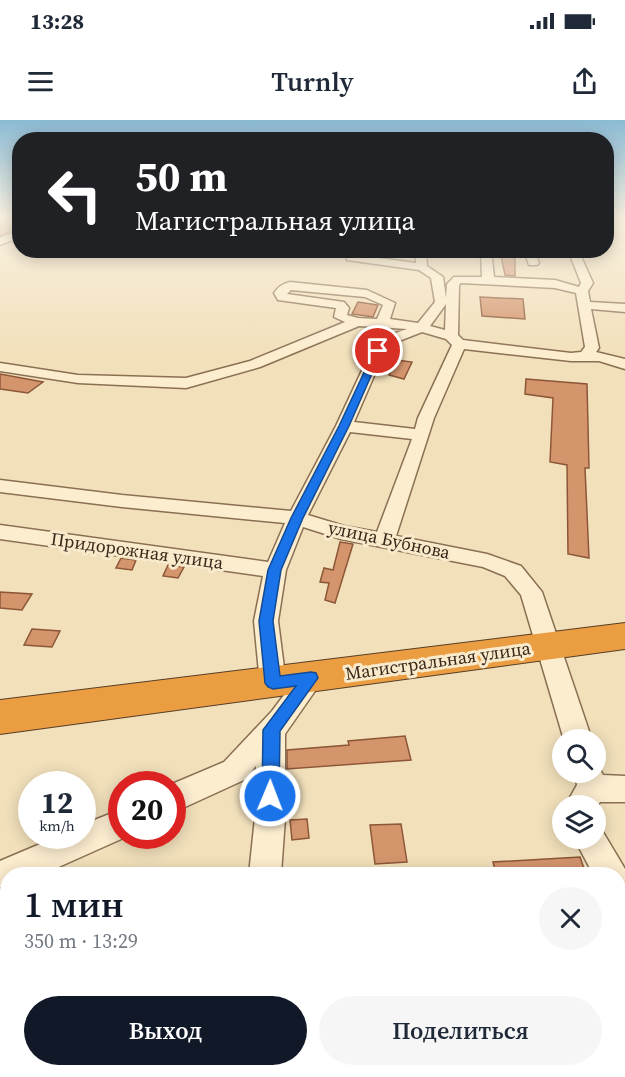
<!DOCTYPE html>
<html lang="ru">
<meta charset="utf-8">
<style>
:root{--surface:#fff;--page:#f6f6f7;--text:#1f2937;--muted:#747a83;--accent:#111827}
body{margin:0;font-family:"Source Serif 4",serif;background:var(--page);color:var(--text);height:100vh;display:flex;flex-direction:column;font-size:22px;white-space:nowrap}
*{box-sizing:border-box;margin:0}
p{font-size:20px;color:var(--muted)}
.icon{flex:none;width:33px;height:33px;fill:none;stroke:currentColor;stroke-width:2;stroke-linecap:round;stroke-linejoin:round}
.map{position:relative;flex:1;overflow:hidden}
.drawer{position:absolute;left:0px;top:747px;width:626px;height:210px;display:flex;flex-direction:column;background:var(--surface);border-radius:24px 24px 0 0;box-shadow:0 3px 15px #0003}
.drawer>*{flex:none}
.guide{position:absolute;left:12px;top:12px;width:602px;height:126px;border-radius:24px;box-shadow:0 3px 15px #0003;background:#202124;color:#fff;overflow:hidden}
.controls{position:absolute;left:552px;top:609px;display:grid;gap:12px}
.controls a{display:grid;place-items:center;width:54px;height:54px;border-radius:50%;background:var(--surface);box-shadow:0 3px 15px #0003;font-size:30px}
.speed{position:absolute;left:18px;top:651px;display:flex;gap:12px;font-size:30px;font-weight:700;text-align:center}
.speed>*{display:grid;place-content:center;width:78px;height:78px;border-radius:50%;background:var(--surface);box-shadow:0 3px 15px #0003;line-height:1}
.speed small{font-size:15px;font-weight:400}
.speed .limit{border:9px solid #d22;background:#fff;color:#111}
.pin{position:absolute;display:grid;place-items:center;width:51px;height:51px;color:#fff;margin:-26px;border:3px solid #fff;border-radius:50%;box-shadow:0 2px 6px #0007}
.me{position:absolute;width:66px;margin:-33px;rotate:1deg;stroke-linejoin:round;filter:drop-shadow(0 0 4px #0008)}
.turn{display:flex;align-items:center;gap:21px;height:126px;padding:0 24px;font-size:27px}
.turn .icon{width:78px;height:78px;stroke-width:2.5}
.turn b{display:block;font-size:42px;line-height:51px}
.round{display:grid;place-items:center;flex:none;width:63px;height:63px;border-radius:32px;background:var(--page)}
.overview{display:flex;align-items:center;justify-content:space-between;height:102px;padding:0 24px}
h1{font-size:36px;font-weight:600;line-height:45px;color:var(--accent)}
.action{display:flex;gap:12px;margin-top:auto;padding:12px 24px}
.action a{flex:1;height:69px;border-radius:36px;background:var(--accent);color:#fff;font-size:24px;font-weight:600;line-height:69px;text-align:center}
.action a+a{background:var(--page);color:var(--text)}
.status{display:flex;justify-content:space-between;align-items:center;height:42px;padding:0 30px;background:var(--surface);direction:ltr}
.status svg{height:16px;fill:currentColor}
header{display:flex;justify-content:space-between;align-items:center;height:78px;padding:0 24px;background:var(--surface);font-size:27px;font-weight:600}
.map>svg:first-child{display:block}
.building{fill:#d4956d;stroke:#8c5737;stroke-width:1.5}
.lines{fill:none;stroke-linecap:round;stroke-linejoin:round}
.minor-casing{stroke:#8a6f53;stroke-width:3}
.highway-casing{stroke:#573d28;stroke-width:2}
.minor{fill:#fcedcf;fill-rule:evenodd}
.highway{fill:#eb9d41;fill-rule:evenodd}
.route{fill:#1a73e8;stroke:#114b97;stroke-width:1.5}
.labels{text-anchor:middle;stroke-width:6;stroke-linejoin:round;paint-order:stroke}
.street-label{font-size:18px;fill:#38281a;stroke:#f9eacb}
</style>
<div class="status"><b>13:28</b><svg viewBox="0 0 49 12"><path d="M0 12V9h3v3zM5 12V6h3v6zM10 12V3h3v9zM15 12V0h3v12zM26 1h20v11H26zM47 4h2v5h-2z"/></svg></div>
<header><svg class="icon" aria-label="menu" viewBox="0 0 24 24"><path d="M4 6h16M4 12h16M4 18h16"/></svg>Turnly<svg class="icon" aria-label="share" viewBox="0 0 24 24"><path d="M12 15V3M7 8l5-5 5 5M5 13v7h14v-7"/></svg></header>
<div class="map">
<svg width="625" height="957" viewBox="0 0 625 957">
<rect width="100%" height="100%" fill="#f2e0bb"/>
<g class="building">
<path d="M 0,99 L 20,100 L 20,107 L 0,116 Z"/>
<path d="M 501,136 L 515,136 L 515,156 L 505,155 Z"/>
<path d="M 480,177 L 523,179 L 525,199 L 482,196 Z"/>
<path d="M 358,182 L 378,185 L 373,197 L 352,194 Z"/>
<path d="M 397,240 L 412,242 L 404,259 L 389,255 Z"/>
<path d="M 0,254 L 43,262 L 28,273 L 0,269 Z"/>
<path d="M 526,259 L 587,264 L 589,348 L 585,348 L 589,438 L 568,434 L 567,345 L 550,342 L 553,278 L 525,274 Z"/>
<path d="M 340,422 L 353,424 L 335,483 L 325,480 L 329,463 L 320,462 L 324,448 L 333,450 Z"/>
<path d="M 121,438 L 136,440 L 132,450 L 116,448 Z"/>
<path d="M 168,445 L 184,447 L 178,458 L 163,456 Z"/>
<path d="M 0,472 L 32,474 L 22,490 L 0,488 Z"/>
<path d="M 32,509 L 60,511 L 52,527 L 24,525 Z"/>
<path d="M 405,616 L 411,640 L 287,649 L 287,630 L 349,625 L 348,621 Z"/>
<path d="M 307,699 L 309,718 L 292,720 L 290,700 Z"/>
<path d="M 401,704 L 407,742 L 375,744 L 370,705 Z"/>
<path d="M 580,737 L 586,754 L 496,754 L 493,742 Z"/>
</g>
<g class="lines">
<g class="minor-casing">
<g id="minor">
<path d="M 20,110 L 20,117 L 0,125 L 0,118 Z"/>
<path d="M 346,130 L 356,130 L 356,135 L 416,143 L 416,130 L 426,130 L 427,146 L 443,157 L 446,178 L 447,164 L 454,157 L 482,157 L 481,130 L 491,130 L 494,157 L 555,160 L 579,167 L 581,163 L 568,130 L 578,130 L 593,163 L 588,171 L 590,182 L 625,184 L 625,192 L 591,189 L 599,228 L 596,232 L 625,239 L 625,249 L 599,241 L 571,241 L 464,229 L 434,298 L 396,416 L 487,434 L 521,446 L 542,472 L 592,620 L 564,620 L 521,475 L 505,456 L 483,447 L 341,419 L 303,407 L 286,450 L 278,501 L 286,563 L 282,570 L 273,573 L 264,570 L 260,563 L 254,501 L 263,456 L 0,419 L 0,405 L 268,442 L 285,403 L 122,387 L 0,372 L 0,360 L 122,375 L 291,391 L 336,306 L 371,231 L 384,217 L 407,209 L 359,206 L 260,247 L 186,268 L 78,263 L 0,251 L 0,243 L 78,255 L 186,258 L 250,241 L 345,202 L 334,197 L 336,188 L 278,180 L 274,173 C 278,167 282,164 290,162 L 367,170 L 395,183 L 390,199 L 418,203 L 435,182 L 431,158 L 419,150 L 347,140 ZM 461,163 L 555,168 L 576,173 L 585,227 L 581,232 L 571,233 L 463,220 L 458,215 L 459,165 ZM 291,170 L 365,177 L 383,185 L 377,199 L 358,198 L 347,195 L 349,188 L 344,182 L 287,174 ZM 446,184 L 445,210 L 430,206 ZM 422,212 L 446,219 L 452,225 L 418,298 L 415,309 L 354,302 L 384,233 L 394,223 ZM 350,312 L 412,319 L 377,412 L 344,406 L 308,395 Z"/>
<path d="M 524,130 L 534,130 L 539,143 L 537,145 L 529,145 Z"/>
<path d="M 311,548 L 320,551 L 324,558 L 285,614 L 285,698 L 281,754 L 249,754 L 255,698 L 256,646 L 244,660 L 172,693 L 172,664 L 224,642 L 272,591 L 302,551 Z"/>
<path d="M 596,642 L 603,655 L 625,656 L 625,682 L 600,682 L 596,688 L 596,686 L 565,686 L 577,665 L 574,652 L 596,652 Z"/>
<path d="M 122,689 L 122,716 L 128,716 L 43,754 L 8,754 L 8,770 L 0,767 L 0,741 L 59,716 L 82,716 L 82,705 Z"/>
<path d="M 596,706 L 600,707 L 625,749 L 625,802 L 618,799 L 618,754 L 593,754 L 574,718 L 596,718 Z"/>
<path d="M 8,777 L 8,815 L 0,818 L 0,780 Z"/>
<path d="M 222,950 L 260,950 L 259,957 L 221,957 Z"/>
</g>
</g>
<g class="highway-casing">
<path id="highway" d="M 625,503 L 625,529 L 0,614 L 0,580 Z"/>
</g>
<use href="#minor" class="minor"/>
<use href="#highway" class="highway"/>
</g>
<linearGradient id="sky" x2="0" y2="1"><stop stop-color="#8bbad4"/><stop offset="0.42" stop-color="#f9f1e0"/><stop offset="1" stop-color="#f9f1e0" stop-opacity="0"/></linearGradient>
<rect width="625" height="232" fill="url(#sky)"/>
<path class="route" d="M 375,229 L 382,231 L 349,306 L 303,398 L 281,450 L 273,501 L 280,556 L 311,552 L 316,553 L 318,558 L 280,611 L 279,676 L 277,682 L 270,684 L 264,682 L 262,676 L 263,610 L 296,566 L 273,569 L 268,567 L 265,563 L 259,501 L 268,450 L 291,398 L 339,306 Z"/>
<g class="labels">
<g class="street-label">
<text transform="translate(389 420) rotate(12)" y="6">улица Бубнова</text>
<text transform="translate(137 431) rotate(8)" y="6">Придорожная улица</text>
<text transform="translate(438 541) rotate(-8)" y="6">Магистральная улица</text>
</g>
</g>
</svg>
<div class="controls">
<a><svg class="icon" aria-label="search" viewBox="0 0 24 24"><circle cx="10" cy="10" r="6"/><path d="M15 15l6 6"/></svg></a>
<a><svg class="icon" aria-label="layers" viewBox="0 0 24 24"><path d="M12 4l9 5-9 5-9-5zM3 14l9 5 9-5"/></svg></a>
</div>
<div class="speed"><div>12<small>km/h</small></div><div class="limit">20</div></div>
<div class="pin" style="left:378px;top:231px;background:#d93025"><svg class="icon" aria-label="arrive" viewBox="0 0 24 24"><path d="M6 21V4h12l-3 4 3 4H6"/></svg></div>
<svg class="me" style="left:270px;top:676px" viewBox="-20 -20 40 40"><circle r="17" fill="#1a73e8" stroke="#fff" stroke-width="3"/><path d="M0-11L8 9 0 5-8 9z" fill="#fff"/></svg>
<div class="guide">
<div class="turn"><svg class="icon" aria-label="left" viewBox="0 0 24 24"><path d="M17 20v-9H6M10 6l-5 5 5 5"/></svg><div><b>50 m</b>Магистральная улица</div></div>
</div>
<section class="drawer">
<div class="overview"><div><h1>1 мин</h1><p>350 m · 13:29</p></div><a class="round"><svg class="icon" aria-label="close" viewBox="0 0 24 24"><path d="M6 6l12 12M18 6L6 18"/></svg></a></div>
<div class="action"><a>Выход</a><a>Поделиться</a></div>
</section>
</div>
